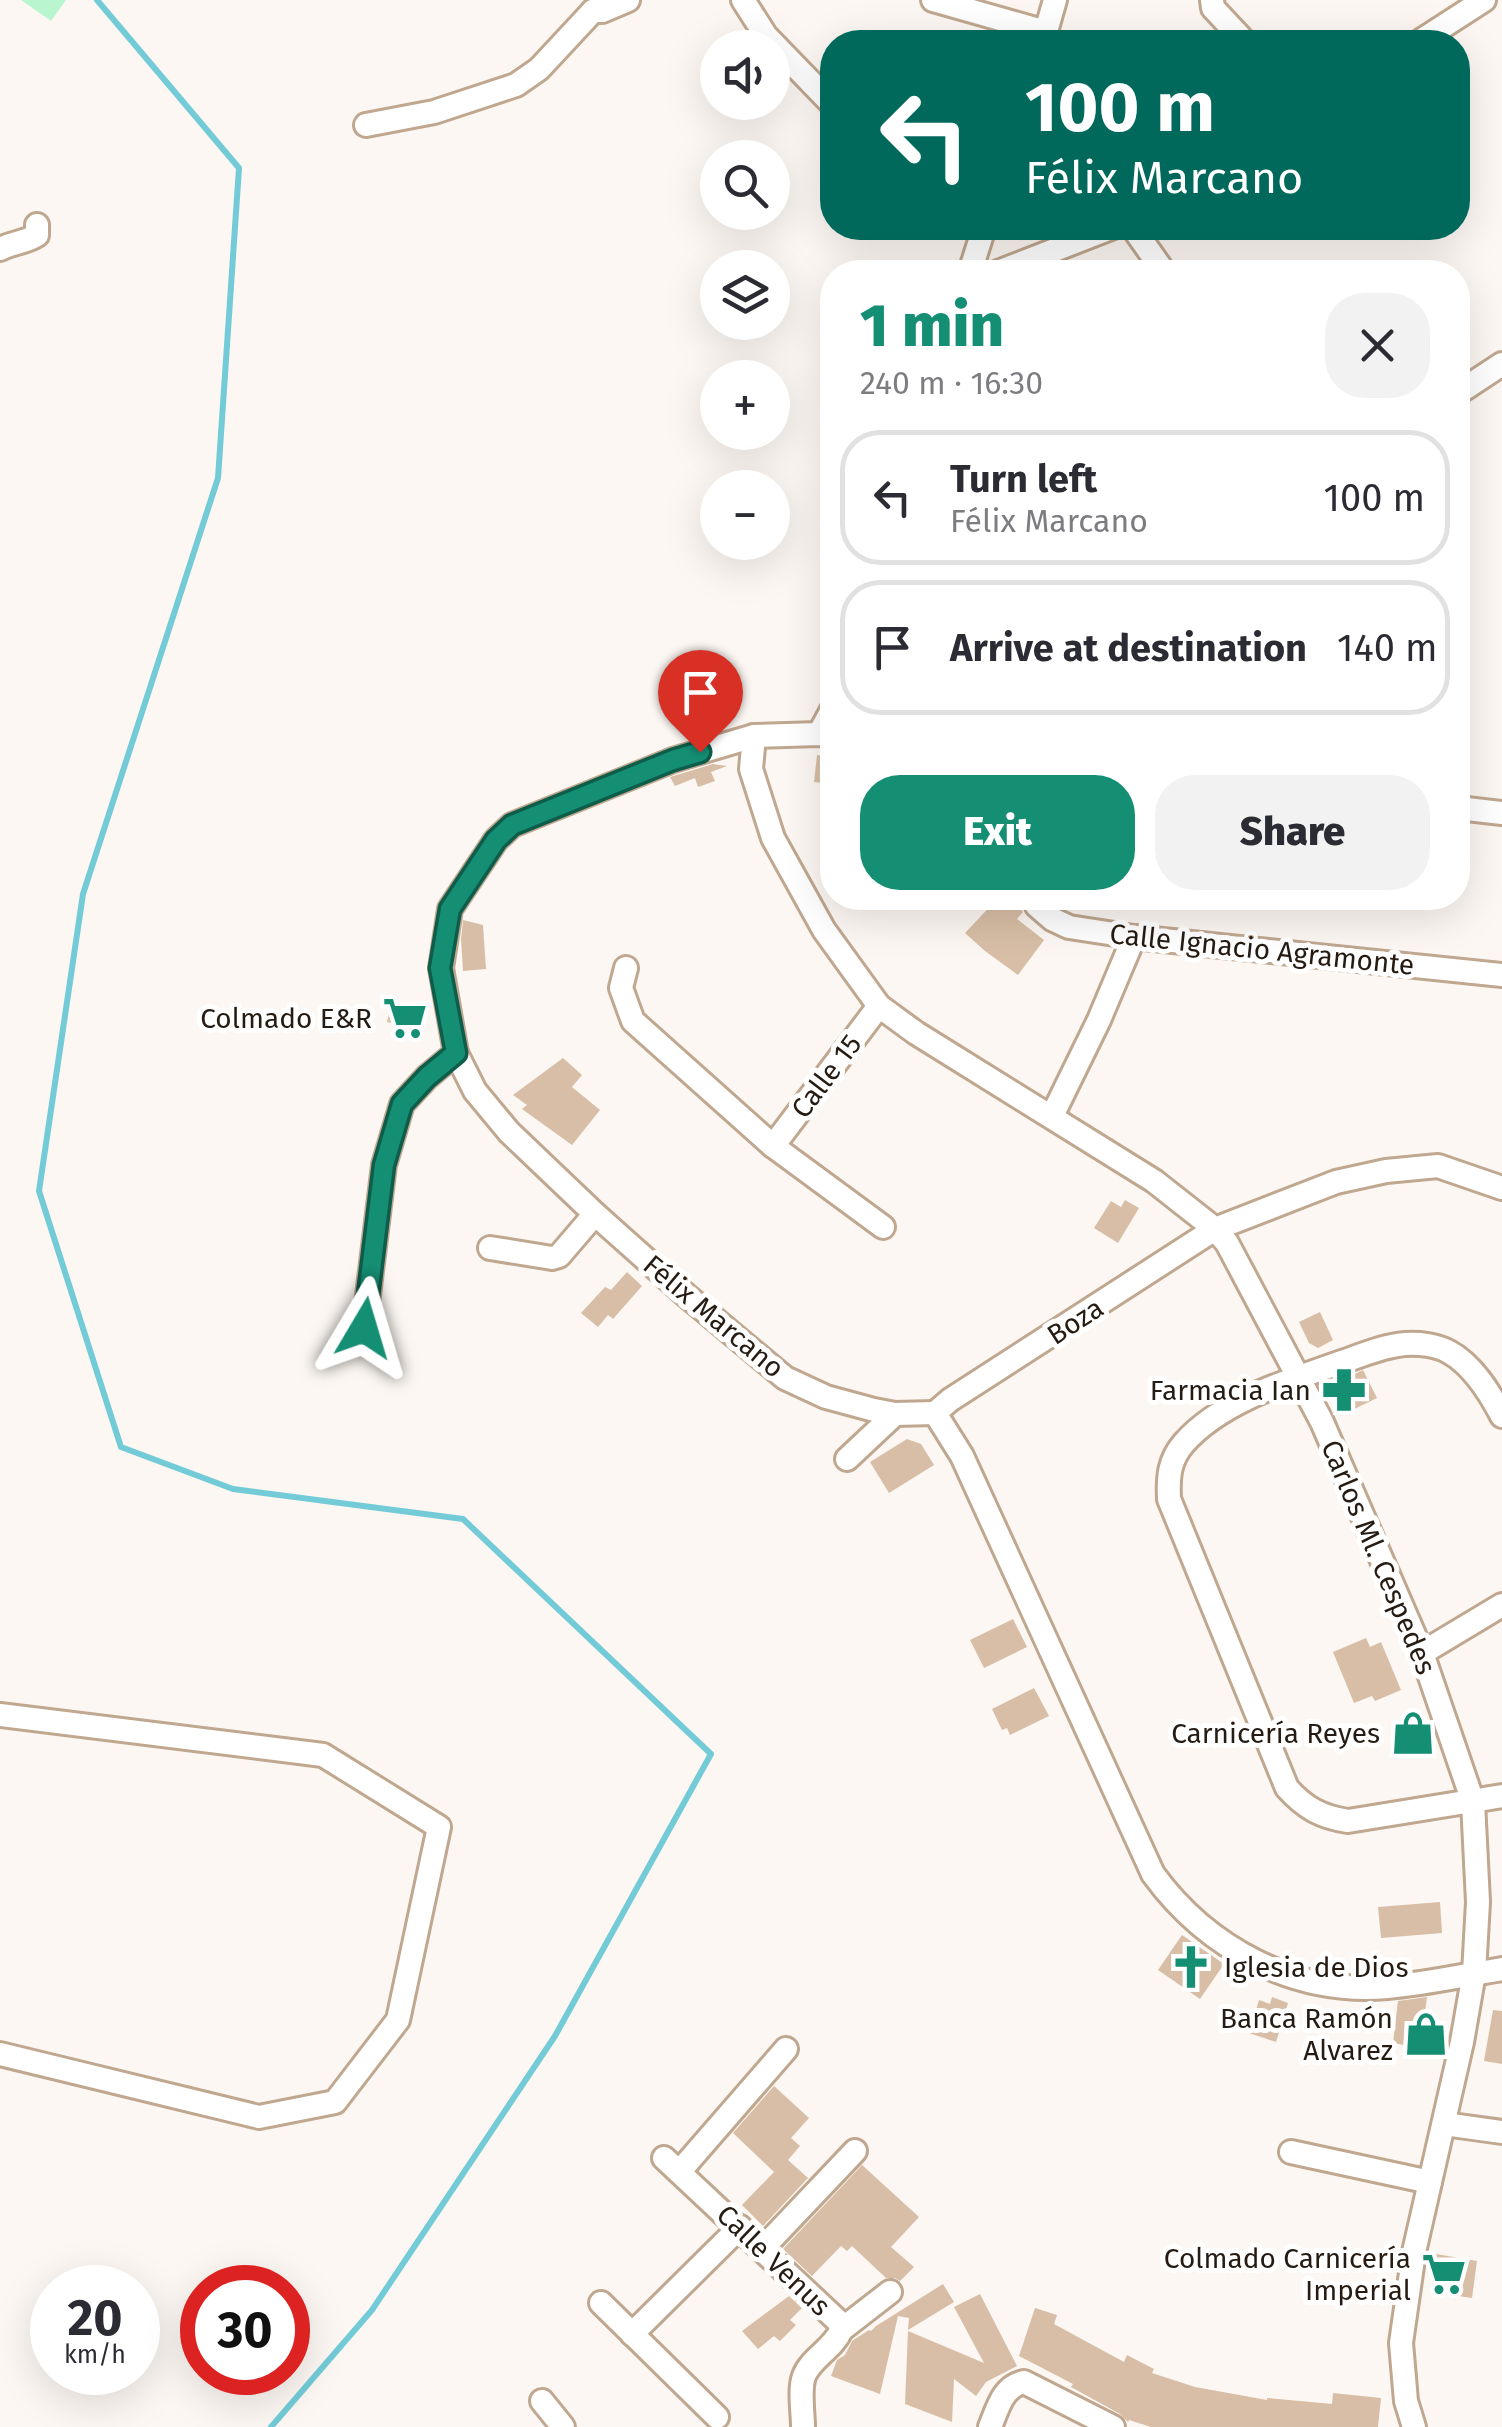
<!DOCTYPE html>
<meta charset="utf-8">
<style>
:root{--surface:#fff;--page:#f2f2f3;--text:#2b2b33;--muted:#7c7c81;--line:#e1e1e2;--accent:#158f74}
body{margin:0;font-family:"Fira Sans",sans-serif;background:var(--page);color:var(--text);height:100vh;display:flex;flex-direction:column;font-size:38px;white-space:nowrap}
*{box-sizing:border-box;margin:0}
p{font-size:32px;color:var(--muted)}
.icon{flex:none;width:55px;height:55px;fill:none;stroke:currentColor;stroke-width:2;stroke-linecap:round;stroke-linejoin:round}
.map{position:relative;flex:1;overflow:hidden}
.drawer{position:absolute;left:820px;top:260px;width:650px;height:650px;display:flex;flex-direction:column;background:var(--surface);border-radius:40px;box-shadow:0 10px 40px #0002}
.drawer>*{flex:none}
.hud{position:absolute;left:820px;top:30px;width:650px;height:210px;border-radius:40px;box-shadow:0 10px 40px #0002;background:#00695c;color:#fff;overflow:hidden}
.buttons{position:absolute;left:700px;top:30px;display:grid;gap:20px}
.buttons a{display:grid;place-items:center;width:90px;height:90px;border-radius:50%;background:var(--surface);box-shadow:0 10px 40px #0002;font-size:50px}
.speed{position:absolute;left:30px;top:2265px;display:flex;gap:20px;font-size:50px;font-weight:700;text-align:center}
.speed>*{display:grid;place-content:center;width:130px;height:130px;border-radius:50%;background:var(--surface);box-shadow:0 10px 40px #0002;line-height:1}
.speed small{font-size:25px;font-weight:400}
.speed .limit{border:15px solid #d22;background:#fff;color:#111}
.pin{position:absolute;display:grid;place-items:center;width:85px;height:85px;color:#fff;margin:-102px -42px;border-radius:50% 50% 50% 0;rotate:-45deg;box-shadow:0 0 10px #0007}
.pin .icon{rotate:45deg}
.me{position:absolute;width:110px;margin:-55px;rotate:7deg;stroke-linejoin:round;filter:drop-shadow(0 0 8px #0008)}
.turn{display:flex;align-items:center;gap:35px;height:210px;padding:0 40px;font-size:45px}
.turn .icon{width:130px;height:130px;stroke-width:2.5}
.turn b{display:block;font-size:70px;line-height:85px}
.round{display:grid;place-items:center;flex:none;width:105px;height:105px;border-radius:40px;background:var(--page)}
.headline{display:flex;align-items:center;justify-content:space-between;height:170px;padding:0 40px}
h1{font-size:60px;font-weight:800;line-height:75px;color:var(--accent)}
.primary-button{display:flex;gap:20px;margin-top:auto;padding:20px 40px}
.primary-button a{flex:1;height:115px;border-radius:40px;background:var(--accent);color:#fff;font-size:40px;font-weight:800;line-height:115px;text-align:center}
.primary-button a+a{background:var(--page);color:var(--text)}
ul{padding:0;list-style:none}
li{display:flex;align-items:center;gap:30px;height:135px;margin:0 20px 15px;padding:0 20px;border:5px solid var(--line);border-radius:40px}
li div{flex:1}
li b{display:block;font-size:38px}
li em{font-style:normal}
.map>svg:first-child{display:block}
.green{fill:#b9f6cf}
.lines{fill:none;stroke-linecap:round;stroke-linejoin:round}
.stream{stroke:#72cbd7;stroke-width:6}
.building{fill:#d8bea6}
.minor-casing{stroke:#c0a78f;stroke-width:28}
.minor{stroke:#fff;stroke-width:22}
.route-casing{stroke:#0e5d4b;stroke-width:25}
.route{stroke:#158f74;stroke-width:18}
.labels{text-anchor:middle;stroke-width:10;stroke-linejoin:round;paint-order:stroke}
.street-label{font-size:28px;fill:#251b12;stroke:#fff}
.poi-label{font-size:28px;fill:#251b12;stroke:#fff;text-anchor:end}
</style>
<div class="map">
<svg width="1502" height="2427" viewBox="0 0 1502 2427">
<rect width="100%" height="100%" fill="#fcf7f2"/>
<path class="green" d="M 21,0 L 66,0 L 51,21 Z"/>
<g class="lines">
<path class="stream" d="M 97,0 L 239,168 L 218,478 L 83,894 L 39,1191 L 121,1447 L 233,1489 L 463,1519 L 711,1754 L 555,2036 L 372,2310 L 271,2427"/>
</g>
<g class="building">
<path d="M 817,755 L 832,757 L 832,784 L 814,782 Z"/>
<path d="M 713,764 L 727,766 L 711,772 L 715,781 L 698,787 L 695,778 L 675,786 L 670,777 Z"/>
<path d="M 998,898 L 1010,898 L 1023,912 L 1017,919 L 1044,940 L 1018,975 L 985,951 L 965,933 Z"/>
<path d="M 463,920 L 483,925 L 486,969 L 463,971 L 461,939 Z"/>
<path d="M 391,1006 L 423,1014 L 419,1030 L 387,1022 Z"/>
<path d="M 563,1058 L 582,1075 L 572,1087 L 600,1110 L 572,1145 L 522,1109 L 527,1105 L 513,1095 Z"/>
<path d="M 1125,1200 L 1139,1208 L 1118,1243 L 1094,1228 L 1111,1201 L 1121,1207 Z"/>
<path d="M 627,1272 L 642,1286 L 613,1319 L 608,1315 L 598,1327 L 581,1313 L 605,1287 L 611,1290 Z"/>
<path d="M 1320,1312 L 1333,1340 L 1318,1348 L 1309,1343 L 1299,1322 Z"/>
<path d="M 1363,1370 L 1377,1398 L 1346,1413 L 1333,1384 Z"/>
<path d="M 907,1439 L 921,1444 L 934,1465 L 889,1493 L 870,1462 Z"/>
<path d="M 1013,1619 L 1027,1647 L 984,1668 L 970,1640 Z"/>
<path d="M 1366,1638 L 1370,1647 L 1381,1642 L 1401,1690 L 1375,1701 L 1372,1696 L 1354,1703 L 1333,1652 Z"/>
<path d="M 1034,1688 L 1049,1716 L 1010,1735 L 1007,1728 L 1002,1730 L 992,1709 Z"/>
<path d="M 1440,1902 L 1442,1933 L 1381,1938 L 1378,1907 Z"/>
<path d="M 1182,1935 L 1224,1964 L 1200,1999 L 1158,1970 Z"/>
<path d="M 1272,1997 L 1288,2003 L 1276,2042 L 1249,2033 L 1259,2000 L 1270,2004 Z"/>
<path d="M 1427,1997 L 1420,2048 L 1393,2043 L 1398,2001 Z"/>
<path d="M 1493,2010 L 1502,2011 L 1502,2064 L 1484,2061 Z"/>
<path d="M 774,2086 L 809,2118 L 791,2138 L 800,2146 L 788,2160 L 808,2178 L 763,2226 L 742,2205 L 774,2172 L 733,2133 Z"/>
<path d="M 862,2165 L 919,2217 L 891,2247 L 914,2267 L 900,2281 L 895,2278 L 886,2278 L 852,2246 L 847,2251 L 841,2246 L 812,2276 L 783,2249 Z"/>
<path d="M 1436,2254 L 1477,2261 L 1472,2298 L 1431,2292 Z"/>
<path d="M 943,2284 L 954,2302 L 908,2330 L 909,2318 L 898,2316 L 880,2394 L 831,2376 L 837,2360 L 845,2355 L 852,2341 L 869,2330 L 871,2331 L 876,2326 Z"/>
<path d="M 980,2294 L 1017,2366 L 986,2382 L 976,2396 L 954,2379 L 952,2422 L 905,2404 L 908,2331 L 984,2363 L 954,2307 Z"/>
<path d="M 789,2296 L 802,2308 L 790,2320 L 796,2325 L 780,2341 L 774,2336 L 758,2349 L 742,2331 Z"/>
<path d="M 1035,2308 L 1057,2315 L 1054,2324 L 1124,2362 L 1127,2355 L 1154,2369 L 1152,2373 L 1195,2387 L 1267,2400 L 1267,2398 L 1332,2404 L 1333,2393 L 1381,2398 L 1378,2427 L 1151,2427 L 1129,2420 L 1128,2422 L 1120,2414 L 1071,2387 L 1073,2384 L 1019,2356 Z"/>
</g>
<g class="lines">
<g class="minor-casing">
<g id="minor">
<path d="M 743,0 L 766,36 L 832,104"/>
<path d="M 933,0 L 1046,32"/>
<path d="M 1212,0 L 1213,8 L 1245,42"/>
<path d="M 593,11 L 602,11 L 628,0"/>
<path d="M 1043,42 L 1055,0"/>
<path d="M 1419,42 L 1484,0"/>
<path d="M 366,125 L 434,112 L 516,85 L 539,69 L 593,11"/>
<path d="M 1133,228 L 1164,272"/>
<path d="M 0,249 C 11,243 27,242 37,235 L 37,225"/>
<path d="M 970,272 L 984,228"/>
<path d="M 998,272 L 1111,228"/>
<path d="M 1458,393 L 1502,364"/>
<path d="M 819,734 L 832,710"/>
<path d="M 754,736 L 751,769 L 773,838 L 824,930 L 879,1006 L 916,1033 L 1154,1181 L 1215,1229 L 1227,1243 L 1322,1422 L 1422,1653 L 1473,1802 L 1478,1902 L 1474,1973 L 1462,2042 L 1414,2252 L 1401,2343 L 1406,2401 L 1414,2427"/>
<path d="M 832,736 L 819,734 L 754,736 L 673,760 L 512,825 L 496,840 L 450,909 L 441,968 L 456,1053 L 475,1091 L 509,1132 L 595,1214 L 687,1296 L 785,1378 L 826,1397 L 874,1410 L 895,1414 L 935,1413"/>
<path d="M 1458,808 L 1502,813"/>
<path d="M 1033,898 L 1037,906 L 1052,919 L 1069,927 L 1134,937 L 1502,975"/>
<path d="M 626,968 L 621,988 L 633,1021 L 773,1146 L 883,1227"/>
<path d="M 1052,1116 L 1099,1020 L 1134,937"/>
<path d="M 773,1146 L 879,1006"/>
<path d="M 490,1248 L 552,1258 L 559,1256 L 595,1214"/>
<path d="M 364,1328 L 384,1165 L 402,1104 L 427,1077 L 456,1053"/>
<path d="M 935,1413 L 962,1456 L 1153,1874 C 1207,1948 1294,1995 1387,1987 C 1425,1984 1464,1975 1502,1969"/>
<path d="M 935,1413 L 950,1400 L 1215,1229 L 1336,1182 L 1386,1171 L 1438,1166 L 1502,1188"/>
<path d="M 1502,1416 C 1490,1393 1473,1365 1449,1352 C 1437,1345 1419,1343 1405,1344 C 1382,1346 1360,1356 1339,1363 C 1288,1381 1221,1401 1184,1443 C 1169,1460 1168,1477 1169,1499 L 1287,1788 C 1305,1808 1321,1817 1348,1821 L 1502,1796"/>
<path d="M 847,1459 L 895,1414"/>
<path d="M 1422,1653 L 1502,1605"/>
<path d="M 0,1715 L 323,1755 L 439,1827 L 398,2020 L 335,2102 L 259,2117 L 0,2054"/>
<path d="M 1444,2124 L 1502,2132"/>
<path d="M 1291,2152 L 1430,2182"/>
<path d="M 664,2158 L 839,2322 L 841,2330 C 834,2348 811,2358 804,2376 C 799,2390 803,2412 803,2427"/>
<path d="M 680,2171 L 786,2049"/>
<path d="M 762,2249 L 855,2151"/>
<path d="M 601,2303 L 717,2417"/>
<path d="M 841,2330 L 890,2292"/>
<path d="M 632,2334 L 740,2227"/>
<path d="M 542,2401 L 563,2427"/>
<path d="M 990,2427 C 998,2408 1002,2387 1024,2382 L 1113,2427"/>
</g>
</g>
<use href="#minor" class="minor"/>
</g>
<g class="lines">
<g class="route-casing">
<path id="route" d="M 364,1328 L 384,1165 L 402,1104 L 427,1077 L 456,1053 L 440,968 L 450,909 L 496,840 L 512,825 L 673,760 L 700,752"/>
</g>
<use href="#route" class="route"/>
</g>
<defs>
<g id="supermarket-bare" transform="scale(3.45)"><path d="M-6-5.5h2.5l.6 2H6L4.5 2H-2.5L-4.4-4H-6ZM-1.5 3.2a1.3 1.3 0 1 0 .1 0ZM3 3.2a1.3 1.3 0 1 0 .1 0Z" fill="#158f74" stroke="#fff" stroke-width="2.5" paint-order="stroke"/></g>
<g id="pharmacy-bare" transform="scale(3.45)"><path d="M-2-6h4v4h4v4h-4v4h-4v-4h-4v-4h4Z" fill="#158f74" stroke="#fff" stroke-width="2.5" paint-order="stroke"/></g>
<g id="shop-bare" transform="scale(3.45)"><path d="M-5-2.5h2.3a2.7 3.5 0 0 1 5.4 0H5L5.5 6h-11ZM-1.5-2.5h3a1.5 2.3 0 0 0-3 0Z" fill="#158f74" stroke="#fff" stroke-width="2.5" paint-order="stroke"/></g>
<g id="church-bare" transform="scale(3.45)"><path d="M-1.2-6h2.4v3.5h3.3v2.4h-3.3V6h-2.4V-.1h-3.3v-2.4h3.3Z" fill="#158f74" stroke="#fff" stroke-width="2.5" paint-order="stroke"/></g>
</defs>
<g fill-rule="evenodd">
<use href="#supermarket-bare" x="405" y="1018"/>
<use href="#pharmacy-bare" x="1344" y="1390"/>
<use href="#shop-bare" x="1413" y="1733"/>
<use href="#church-bare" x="1191" y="1967"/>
<use href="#shop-bare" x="1426" y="2034"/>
<use href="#supermarket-bare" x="1444" y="2274"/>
</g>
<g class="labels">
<g class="street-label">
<text transform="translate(1262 949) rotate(6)" y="10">Calle Ignacio Agramonte</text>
<text transform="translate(826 1076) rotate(-53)" y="10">Calle 15</text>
<text transform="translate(714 1316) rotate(40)" y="10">Félix Marcano</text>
<text transform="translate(1075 1321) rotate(-33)" y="10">Boza</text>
<text transform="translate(1379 1557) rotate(67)" y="10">Carlos Ml. Cespedes</text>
<text transform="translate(774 2260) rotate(44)" y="10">Calle Venus</text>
</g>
<g class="poi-label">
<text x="372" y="1028">Colmado E&amp;R</text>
<text x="1311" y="1400">Farmacia Ian</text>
<text x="1380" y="1743">Carnicería Reyes</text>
<text x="1224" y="1977" text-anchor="start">Iglesia de Dios</text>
<text x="1393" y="2028">Banca Ramón<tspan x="1393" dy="32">Alvarez</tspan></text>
<text x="1411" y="2268">Colmado Carnicería<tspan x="1411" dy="32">Imperial</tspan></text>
</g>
</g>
</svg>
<div class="buttons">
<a><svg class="icon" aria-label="sound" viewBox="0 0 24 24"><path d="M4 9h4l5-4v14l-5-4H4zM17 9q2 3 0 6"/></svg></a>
<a><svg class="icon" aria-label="search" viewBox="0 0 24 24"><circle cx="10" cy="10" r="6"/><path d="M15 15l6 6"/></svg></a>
<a><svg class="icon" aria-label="layers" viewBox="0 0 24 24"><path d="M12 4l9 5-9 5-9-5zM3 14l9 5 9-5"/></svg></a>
<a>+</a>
<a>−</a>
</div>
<div class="speed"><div>20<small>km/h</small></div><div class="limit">30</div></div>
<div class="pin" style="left:700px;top:752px;background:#d93025"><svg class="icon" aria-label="arrive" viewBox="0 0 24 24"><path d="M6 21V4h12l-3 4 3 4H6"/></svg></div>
<svg class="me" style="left:364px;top:1328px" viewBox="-20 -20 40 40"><path d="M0-17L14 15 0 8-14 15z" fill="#158f74" stroke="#fff" stroke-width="4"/></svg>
<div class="hud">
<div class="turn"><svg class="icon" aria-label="left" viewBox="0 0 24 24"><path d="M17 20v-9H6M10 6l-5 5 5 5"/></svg><div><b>100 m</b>Félix Marcano</div></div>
</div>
<section class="drawer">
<div class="headline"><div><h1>1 min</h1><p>240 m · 16:30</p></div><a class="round"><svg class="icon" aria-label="close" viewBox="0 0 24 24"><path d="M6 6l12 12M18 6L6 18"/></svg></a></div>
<ul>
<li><svg class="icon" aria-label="left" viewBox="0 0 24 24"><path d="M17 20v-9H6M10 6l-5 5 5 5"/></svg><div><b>Turn left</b><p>Félix Marcano</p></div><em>100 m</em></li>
<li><svg class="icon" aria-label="arrive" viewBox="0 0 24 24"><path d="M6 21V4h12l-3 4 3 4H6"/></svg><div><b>Arrive at destination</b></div><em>140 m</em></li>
</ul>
<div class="primary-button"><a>Exit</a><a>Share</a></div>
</section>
</div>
